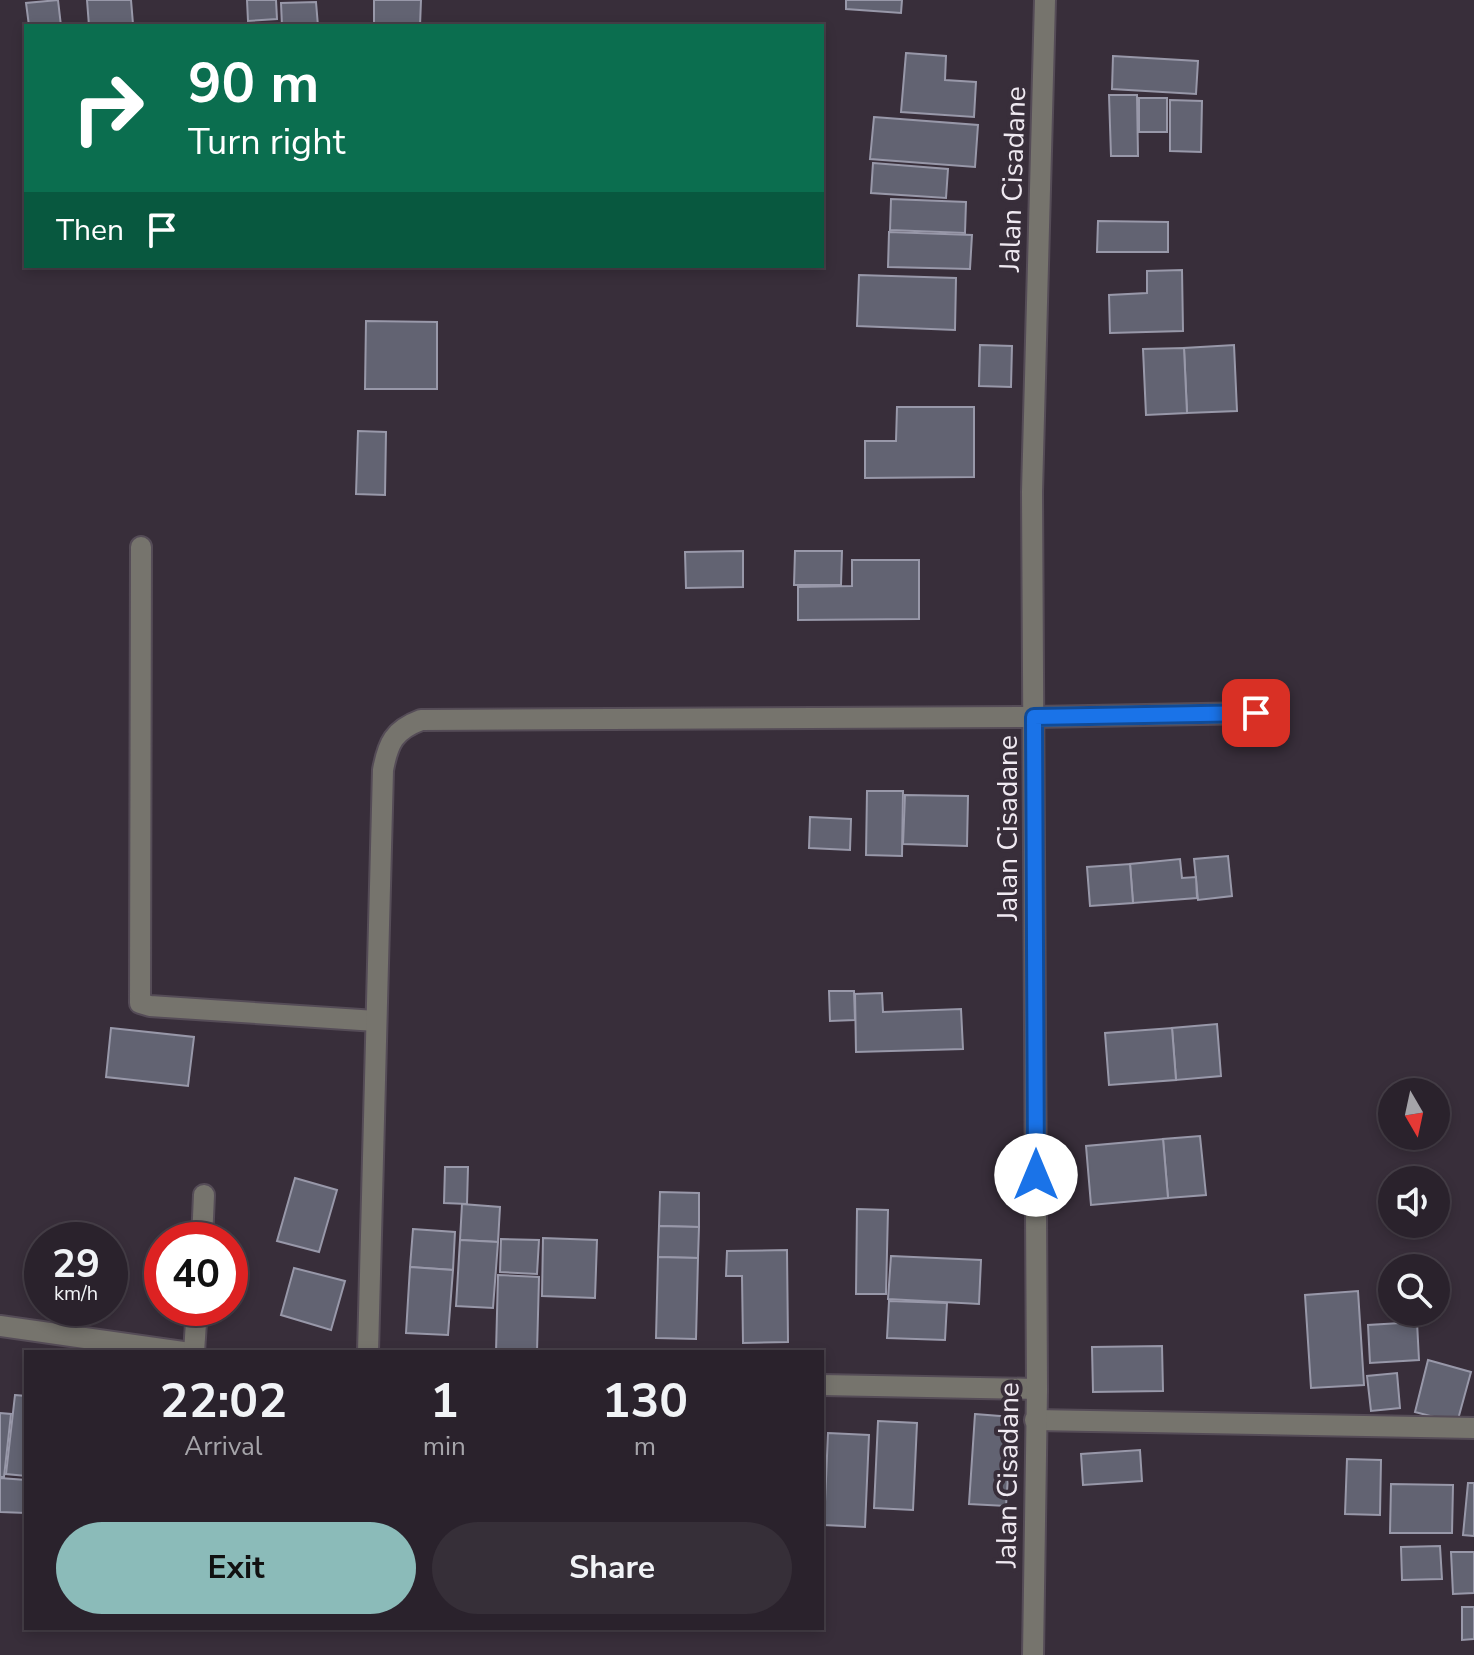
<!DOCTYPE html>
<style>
:root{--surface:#2a222c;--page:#362f38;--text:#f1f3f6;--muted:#a5a4a9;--line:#463f48;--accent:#8bbbb9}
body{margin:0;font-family:"Nunito Sans",sans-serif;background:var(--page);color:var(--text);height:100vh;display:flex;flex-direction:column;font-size:30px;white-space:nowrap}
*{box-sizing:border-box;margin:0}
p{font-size:26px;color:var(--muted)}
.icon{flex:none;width:44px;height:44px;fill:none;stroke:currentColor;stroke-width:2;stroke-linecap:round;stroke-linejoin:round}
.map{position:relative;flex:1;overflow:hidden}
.drawer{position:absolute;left:24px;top:1350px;width:800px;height:280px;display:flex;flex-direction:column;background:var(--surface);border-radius:0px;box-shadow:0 4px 12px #0003,0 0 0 2px var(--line)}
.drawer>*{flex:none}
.banner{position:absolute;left:24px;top:24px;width:800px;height:244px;border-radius:0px;box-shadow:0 4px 12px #0003,0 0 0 2px var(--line);background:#0b6e4f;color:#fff;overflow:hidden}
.needle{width:52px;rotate:171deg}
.fabs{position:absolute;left:1378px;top:1078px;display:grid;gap:16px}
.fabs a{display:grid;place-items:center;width:72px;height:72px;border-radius:50%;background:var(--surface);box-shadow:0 4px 12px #0003,0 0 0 2px var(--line);font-size:40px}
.speed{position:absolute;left:24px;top:1222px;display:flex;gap:16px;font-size:40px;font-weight:700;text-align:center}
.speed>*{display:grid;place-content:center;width:104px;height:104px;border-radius:50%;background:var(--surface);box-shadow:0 4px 12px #0003,0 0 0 2px var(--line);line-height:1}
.speed small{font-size:20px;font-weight:400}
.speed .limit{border:12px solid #d22;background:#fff;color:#111}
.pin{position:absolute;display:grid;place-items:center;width:68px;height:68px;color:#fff;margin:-34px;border-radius:16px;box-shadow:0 4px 12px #0006}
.me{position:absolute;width:88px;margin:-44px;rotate:0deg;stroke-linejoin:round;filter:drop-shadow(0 0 6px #0008)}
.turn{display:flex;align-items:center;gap:28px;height:168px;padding:0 32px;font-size:36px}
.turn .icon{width:104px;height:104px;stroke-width:2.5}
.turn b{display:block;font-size:56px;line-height:68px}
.then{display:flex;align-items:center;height:76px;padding:0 32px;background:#0003;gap:16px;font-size:30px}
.eta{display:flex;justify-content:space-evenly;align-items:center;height:136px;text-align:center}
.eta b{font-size:48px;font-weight:700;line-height:56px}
.action{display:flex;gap:16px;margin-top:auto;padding:16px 32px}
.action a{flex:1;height:92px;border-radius:48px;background:var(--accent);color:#111;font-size:32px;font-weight:700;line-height:92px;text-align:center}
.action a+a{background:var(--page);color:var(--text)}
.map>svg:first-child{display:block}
.building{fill:#626372;stroke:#9898a9;stroke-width:2}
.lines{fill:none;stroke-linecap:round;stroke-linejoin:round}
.minor-casing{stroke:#554c57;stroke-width:24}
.minor{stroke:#76746d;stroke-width:20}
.route-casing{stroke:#114b97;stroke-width:20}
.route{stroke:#1a73e8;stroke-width:14}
.labels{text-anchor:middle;stroke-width:8;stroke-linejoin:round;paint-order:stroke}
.street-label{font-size:28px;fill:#efe9f1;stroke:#382e3a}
</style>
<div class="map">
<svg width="1474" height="1655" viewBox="0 0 1474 1655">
<rect width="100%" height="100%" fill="#382e3a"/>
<g class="building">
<path d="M 58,0 L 61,26 L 29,26 L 26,3 Z"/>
<path d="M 87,0 L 131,0 L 133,24 L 89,26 Z"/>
<path d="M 247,0 L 276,0 L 277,19 L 248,21 Z"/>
<path d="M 374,0 L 421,0 L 420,26 L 374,26 Z"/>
<path d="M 846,0 L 902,0 L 901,13 L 846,9 Z"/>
<path d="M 316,2 L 318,26 L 282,26 L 281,3 Z"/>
<path d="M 906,53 L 946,56 L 945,80 L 976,82 L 974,117 L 901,112 Z"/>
<path d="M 1113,56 L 1198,61 L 1196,94 L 1112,89 Z"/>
<path d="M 1109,95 L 1137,95 L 1138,156 L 1111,156 Z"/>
<rect x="1139" y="98" width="28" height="34"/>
<path d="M 1170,100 L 1202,101 L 1201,152 L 1170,151 Z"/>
<path d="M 874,117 L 978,125 L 975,167 L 870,159 Z"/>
<path d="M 873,163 L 948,169 L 946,198 L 871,193 Z"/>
<path d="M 891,199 L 966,202 L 965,233 L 890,230 Z"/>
<path d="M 1098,221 L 1168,222 L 1168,252 L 1097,252 Z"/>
<path d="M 889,232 L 972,235 L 970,269 L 888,267 Z"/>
<path d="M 1182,270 L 1183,331 L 1110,333 L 1109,295 L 1147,293 L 1147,271 Z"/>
<path d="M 859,275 L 956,278 L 955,330 L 857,326 Z"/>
<path d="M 366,321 L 437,322 L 437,389 L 365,389 Z"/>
<path d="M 980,345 L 1012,346 L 1011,387 L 979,386 Z"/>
<path d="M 1234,345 L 1237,411 L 1187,413 L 1184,348 Z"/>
<path d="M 1184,348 L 1187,413 L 1146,415 L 1143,349 Z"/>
<path d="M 897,407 L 974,407 L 974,477 L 865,478 L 865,441 L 896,441 Z"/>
<path d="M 358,431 L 386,432 L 385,495 L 356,494 Z"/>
<path d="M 743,551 L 743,587 L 686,588 L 685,552 Z"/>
<path d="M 795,551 L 842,551 L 841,585 L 794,585 Z"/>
<path d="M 852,560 L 919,560 L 919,619 L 798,620 L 798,587 L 852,586 Z"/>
<path d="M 867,791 L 903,791 L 902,856 L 866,855 Z"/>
<path d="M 905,795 L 968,796 L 967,846 L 903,844 Z"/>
<path d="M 810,817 L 851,819 L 850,850 L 809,848 Z"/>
<path d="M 1228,856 L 1232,896 L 1198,900 L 1194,859 Z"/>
<path d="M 1180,859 L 1182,878 L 1196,877 L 1197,898 L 1133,903 L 1130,864 Z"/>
<path d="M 1130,864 L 1133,903 L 1090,906 L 1087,867 Z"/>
<path d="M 829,991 L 854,991 L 855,1020 L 830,1021 Z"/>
<path d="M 882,993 L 883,1012 L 961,1009 L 963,1049 L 856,1052 L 855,994 Z"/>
<path d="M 1217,1024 L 1221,1076 L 1176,1080 L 1172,1028 Z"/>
<path d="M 111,1028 L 194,1037 L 188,1086 L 106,1077 Z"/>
<path d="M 1172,1028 L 1176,1080 L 1109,1085 L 1105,1033 Z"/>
<path d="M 1200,1136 L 1206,1195 L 1168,1198 L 1163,1139 Z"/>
<path d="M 1163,1139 L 1168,1198 L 1091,1205 L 1086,1146 Z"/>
<path d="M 445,1167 L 468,1167 L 467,1204 L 444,1203 Z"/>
<path d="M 295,1178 L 337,1190 L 319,1252 L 277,1241 Z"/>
<path d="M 660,1192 L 699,1193 L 699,1227 L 659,1226 Z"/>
<path d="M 462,1204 L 500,1207 L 498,1242 L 460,1240 Z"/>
<path d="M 857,1209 L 888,1210 L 886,1294 L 856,1294 Z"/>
<path d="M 659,1226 L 699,1227 L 698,1258 L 658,1257 Z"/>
<path d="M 413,1229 L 455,1232 L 453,1270 L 410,1267 Z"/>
<path d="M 543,1238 L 597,1240 L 595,1298 L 542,1296 Z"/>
<path d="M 501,1239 L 539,1240 L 537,1274 L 500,1272 Z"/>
<path d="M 460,1240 L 498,1242 L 493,1308 L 456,1306 Z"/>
<path d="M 787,1250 L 788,1342 L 743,1343 L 742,1276 L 726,1276 L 727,1251 Z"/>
<path d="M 891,1256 L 981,1260 L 979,1304 L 888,1299 Z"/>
<path d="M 658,1257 L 698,1258 L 696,1339 L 656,1338 Z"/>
<path d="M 410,1267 L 453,1270 L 448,1335 L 406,1333 Z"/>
<path d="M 294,1268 L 345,1281 L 331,1330 L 281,1315 Z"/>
<path d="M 498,1275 L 539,1277 L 537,1352 L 496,1352 Z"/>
<path d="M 1358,1291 L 1364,1385 L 1311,1388 L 1305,1295 Z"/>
<path d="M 889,1301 L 947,1303 L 945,1340 L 887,1338 Z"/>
<path d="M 1417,1322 L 1419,1360 L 1370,1363 L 1368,1325 Z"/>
<path d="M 1162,1346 L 1163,1391 L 1093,1392 L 1092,1347 Z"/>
<path d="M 1428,1360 L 1471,1372 L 1457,1423 L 1415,1412 Z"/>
<path d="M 1397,1373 L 1400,1408 L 1371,1411 L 1367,1376 Z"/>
<path d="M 15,1395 L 26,1396 L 26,1476 L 6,1474 Z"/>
<path d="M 0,1413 L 11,1414 L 4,1477 L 0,1477 Z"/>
<path d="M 975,1414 L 1012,1417 L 1006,1506 L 969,1504 Z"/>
<path d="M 878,1421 L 917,1423 L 913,1510 L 874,1508 Z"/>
<path d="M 828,1433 L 869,1435 L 865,1527 L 824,1525 Z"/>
<path d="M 1140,1450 L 1142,1481 L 1083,1485 L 1081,1454 Z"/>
<path d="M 1347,1459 L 1381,1460 L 1380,1515 L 1345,1514 Z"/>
<path d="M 0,1478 L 26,1480 L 26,1513 L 0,1512 Z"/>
<path d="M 1468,1483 L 1474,1483 L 1474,1536 L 1463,1535 Z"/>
<path d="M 1391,1484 L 1453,1485 L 1452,1533 L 1390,1533 Z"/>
<path d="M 1440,1546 L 1442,1579 L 1402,1580 L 1401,1547 Z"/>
<path d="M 1451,1552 L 1474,1552 L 1474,1593 L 1453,1594 Z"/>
<path d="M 1462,1607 L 1474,1607 L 1474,1639 L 1462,1640 Z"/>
</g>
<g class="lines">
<g class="minor-casing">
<g id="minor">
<path d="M 141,547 L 140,1003 L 150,1006 L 376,1021"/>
<path d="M 202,1240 L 204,1195"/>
<path d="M 0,1326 L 183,1352"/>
<path d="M 194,1352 L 197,1308"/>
<path d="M 368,1352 L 383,770 C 388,743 394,730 421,720 L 1034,717 L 1256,713"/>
<path d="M 822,1385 L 1037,1389"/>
<path d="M 1035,1420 L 1474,1428"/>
<path d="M 1033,1655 L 1037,1389 L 1032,492 L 1045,0"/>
</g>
</g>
<use href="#minor" class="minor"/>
</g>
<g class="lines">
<g class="route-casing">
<path id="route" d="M 1036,1175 L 1034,717 L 1256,713"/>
</g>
<use href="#route" class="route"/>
</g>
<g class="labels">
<g class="street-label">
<text transform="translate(1012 179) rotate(-88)" y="10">Jalan Cisadane</text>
<text transform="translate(1007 828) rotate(-90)" y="10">Jalan Cisadane</text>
<text transform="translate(1007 1475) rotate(-89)" y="10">Jalan Cisadane</text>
</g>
</g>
</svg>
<div class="fabs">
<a><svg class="needle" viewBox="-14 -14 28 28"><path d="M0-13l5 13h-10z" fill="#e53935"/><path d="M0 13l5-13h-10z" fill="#a5a4a9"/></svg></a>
<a><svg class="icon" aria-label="sound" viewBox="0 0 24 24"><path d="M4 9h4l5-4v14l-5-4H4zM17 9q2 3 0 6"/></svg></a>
<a><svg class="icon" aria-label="search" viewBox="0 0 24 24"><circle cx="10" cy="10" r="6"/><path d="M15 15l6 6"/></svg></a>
</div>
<div class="speed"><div>29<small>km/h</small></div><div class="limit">40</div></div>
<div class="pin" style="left:1256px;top:713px;background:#d93025"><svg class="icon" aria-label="arrive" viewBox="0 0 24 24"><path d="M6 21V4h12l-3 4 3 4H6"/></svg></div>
<svg class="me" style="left:1036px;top:1175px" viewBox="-20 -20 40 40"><circle r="19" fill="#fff"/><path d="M0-13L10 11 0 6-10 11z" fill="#1a73e8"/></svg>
<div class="banner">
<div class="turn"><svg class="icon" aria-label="right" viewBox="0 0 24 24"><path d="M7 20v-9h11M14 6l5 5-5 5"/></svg><div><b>90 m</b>Turn right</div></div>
<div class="then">Then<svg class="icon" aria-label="arrive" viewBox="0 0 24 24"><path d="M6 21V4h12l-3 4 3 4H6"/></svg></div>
</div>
<section class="drawer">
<div class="eta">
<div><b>22:02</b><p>Arrival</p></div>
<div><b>1</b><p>min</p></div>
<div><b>130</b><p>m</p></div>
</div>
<div class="action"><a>Exit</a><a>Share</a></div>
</section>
</div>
